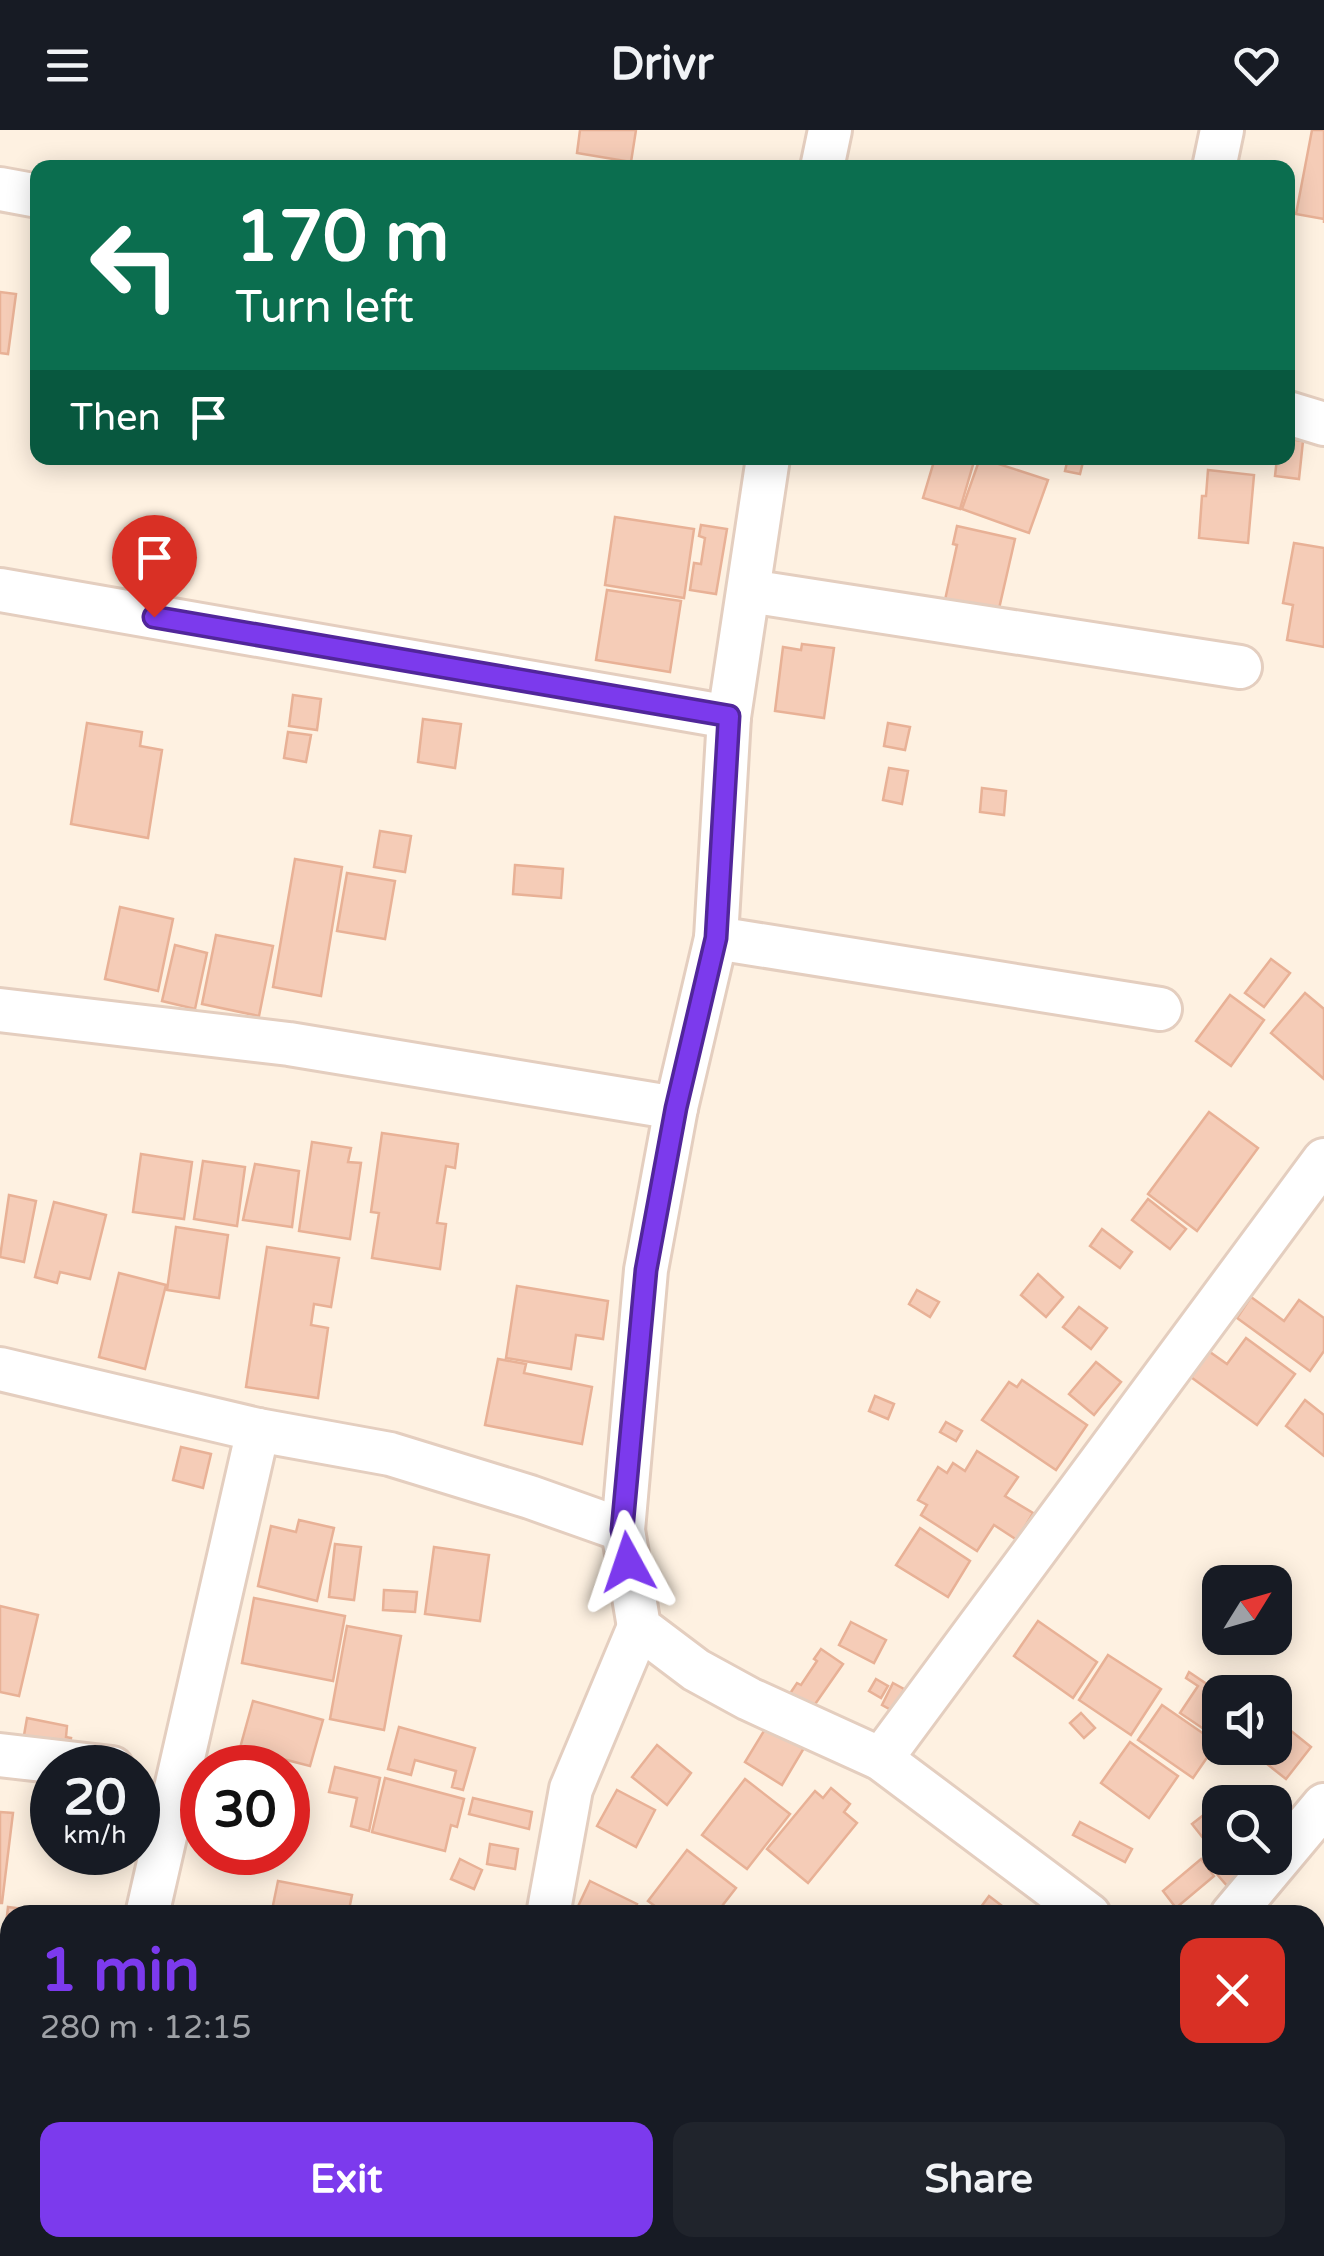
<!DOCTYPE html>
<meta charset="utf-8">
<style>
:root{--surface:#171b24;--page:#20242c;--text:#f1f3f6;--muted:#9ea1a6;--accent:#7c3aed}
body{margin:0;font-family:"Varela Round",sans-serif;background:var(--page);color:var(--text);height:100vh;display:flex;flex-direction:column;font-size:38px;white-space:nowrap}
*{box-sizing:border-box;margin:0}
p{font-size:32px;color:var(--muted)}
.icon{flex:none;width:55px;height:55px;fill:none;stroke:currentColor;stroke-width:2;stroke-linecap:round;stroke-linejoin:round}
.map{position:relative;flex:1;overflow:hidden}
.panel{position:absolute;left:0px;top:1775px;width:1325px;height:352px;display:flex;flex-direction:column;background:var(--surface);border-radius:30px 30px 0 0;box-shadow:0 5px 25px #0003}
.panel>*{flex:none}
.guide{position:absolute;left:30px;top:30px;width:1265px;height:305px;border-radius:20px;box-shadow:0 5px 25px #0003;background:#0b6e4f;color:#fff;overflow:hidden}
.needle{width:65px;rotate:53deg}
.buttons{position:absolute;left:1202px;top:1435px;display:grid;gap:20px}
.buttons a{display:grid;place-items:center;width:90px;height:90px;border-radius:20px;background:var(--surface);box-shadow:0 5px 25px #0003;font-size:50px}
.speed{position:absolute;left:30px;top:1615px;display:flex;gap:20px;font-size:50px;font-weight:700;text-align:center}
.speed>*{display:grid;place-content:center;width:130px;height:130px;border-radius:50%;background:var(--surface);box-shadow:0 5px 25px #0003;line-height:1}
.speed small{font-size:25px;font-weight:400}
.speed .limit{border:15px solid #d22;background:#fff;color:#111}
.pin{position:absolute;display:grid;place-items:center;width:85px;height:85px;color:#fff;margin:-102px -42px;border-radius:50% 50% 50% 0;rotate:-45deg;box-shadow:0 0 10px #0007}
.pin .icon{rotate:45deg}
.me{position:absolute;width:110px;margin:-55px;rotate:355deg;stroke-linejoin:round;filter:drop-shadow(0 0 8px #0008)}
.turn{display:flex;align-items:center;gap:35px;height:210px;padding:0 40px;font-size:45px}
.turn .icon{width:130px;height:130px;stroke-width:2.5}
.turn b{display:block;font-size:70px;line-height:85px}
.then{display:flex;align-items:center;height:95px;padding:0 40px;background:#0003;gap:20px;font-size:38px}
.round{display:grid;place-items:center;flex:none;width:105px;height:105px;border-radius:20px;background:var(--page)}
.overview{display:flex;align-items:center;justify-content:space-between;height:170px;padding:0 40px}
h1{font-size:60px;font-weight:700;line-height:75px;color:var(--accent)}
.cta{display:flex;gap:20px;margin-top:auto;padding:20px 40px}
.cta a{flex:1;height:115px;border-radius:20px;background:var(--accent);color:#fff;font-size:40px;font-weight:700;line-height:115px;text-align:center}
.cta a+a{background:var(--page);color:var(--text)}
header{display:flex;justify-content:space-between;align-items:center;height:130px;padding:0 40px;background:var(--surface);font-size:45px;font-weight:700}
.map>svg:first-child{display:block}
.building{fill:#f5ccb7;stroke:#e8b196;stroke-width:2.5}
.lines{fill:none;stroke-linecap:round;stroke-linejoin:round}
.minor-casing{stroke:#e4cebf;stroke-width:48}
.minor{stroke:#fff;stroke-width:42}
.route-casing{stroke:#51269a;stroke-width:25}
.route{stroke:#7c3aed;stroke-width:18}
</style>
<header><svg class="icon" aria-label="menu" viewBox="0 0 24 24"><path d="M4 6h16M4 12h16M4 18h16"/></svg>Drivr<svg class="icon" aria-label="heart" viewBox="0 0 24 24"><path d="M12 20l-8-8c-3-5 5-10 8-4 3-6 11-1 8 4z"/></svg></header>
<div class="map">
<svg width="1324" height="2126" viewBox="0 0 1324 2126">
<rect width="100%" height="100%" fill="#fef1e1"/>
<g class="building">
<path d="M 580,0 L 636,0 L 631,32 L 577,23 Z"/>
<path d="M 1312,0 L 1324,0 L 1324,93 L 1324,89 L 1296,84 Z"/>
<path d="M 0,162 L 16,164 L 8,224 L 0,223 Z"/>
<path d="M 1288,309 L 1303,311 L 1299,349 L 1275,346 L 1277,328 L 1288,328 Z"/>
<path d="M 935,328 L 975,328 L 960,379 L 923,368 Z"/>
<path d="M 980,328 L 1048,350 L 1029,403 L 962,379 Z"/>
<path d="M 1068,328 L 1084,328 L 1080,344 L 1065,341 Z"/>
<path d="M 1208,340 L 1254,345 L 1248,413 L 1199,408 L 1202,366 L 1206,366 Z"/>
<path d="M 615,387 L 694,399 L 684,468 L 605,455 Z"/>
<path d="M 701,395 L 727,399 L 716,464 L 690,460 L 694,433 L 701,434 L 705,408 L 699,406 Z"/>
<path d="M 957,396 L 1015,409 L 998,483 L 945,470 L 957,415 L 953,414 Z"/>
<path d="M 1294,413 L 1324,418 L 1324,517 L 1287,510 L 1293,475 L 1283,473 Z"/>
<path d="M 607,460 L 681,471 L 670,542 L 596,530 Z"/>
<path d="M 802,514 L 834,518 L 824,588 L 775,581 L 783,517 L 801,520 Z"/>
<path d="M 293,565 L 321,569 L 317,600 L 289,596 Z"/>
<path d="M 423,589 L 461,594 L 455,638 L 418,632 Z"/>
<path d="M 87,593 L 142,602 L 140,616 L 162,620 L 148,708 L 71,694 Z"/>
<path d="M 888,593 L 910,597 L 905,620 L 884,616 Z"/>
<path d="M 288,602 L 311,605 L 306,632 L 284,628 Z"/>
<path d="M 889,638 L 908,641 L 902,674 L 883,670 Z"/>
<path d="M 982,658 L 1006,661 L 1004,685 L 980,682 Z"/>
<path d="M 380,701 L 411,706 L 405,742 L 374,737 Z"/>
<path d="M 295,729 L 342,737 L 321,866 L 273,857 Z"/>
<path d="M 515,735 L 563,739 L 561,768 L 513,764 Z"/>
<path d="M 347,743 L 395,751 L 385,809 L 337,801 Z"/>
<path d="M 120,777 L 173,789 L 158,861 L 105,849 Z"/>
<path d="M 216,805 L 273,816 L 259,886 L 202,874 Z"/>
<path d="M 175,815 L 207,823 L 195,879 L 162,871 Z"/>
<path d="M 1271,829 L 1290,843 L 1264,877 L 1245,863 Z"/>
<path d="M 1305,863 L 1324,879 L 1324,949 L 1271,903 Z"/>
<path d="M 1230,865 L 1264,890 L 1231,936 L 1196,911 Z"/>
<path d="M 1209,982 L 1258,1018 L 1197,1101 L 1148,1064 Z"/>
<path d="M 382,1003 L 458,1014 L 455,1038 L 446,1036 L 437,1093 L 446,1094 L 440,1139 L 372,1128 L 379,1083 L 371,1082 Z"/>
<path d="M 312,1012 L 351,1018 L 348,1032 L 361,1033 L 350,1109 L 299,1101 Z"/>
<path d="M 141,1024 L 192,1032 L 184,1089 L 133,1082 Z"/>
<path d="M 203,1031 L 245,1037 L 237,1096 L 194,1089 Z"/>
<path d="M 255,1034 L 299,1041 L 292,1097 L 243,1090 Z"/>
<path d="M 9,1065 L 36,1071 L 24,1132 L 0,1127 Z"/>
<path d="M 1148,1069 L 1186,1099 L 1170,1119 L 1132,1090 Z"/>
<path d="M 54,1072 L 106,1085 L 90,1149 L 60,1142 L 57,1153 L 35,1147 Z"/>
<path d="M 176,1097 L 228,1105 L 219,1168 L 167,1160 Z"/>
<path d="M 1102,1099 L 1132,1122 L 1120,1138 L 1090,1116 Z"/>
<path d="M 267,1117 L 339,1128 L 331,1177 L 314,1174 L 311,1195 L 328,1198 L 318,1268 L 246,1257 Z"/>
<path d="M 119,1143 L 166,1155 L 145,1239 L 99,1227 Z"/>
<path d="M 1038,1144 L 1063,1167 L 1046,1187 L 1021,1165 Z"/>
<path d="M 517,1156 L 608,1171 L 603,1209 L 576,1205 L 571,1239 L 506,1228 Z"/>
<path d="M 917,1160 L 939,1172 L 930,1187 L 909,1174 Z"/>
<path d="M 1251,1167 L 1284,1191 L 1299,1170 L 1324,1188 L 1324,1221 L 1310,1241 L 1237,1188 Z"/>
<path d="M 1079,1177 L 1107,1198 L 1091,1219 L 1063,1197 Z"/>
<path d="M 1246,1208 L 1295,1244 L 1257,1295 L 1188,1245 L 1207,1220 L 1227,1234 Z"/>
<path d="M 498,1229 L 526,1234 L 524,1243 L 592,1257 L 582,1314 L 485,1295 Z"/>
<path d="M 1096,1232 L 1121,1252 L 1094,1285 L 1069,1264 Z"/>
<path d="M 1022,1250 L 1087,1295 L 1056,1340 L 982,1290 L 1009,1252 L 1017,1257 Z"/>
<path d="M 875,1266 L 894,1274 L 888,1289 L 869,1281 Z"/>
<path d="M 1305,1270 L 1324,1285 L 1324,1326 L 1286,1296 Z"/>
<path d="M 946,1292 L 962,1301 L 956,1311 L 940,1302 Z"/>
<path d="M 181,1317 L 211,1324 L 203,1358 L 173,1350 Z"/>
<path d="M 977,1321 L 1018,1347 L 1005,1366 L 1033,1383 L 1017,1410 L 994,1395 L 977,1421 L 921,1385 L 927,1375 L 918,1370 L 938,1337 L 947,1343 L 953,1333 L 965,1341 Z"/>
<path d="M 299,1390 L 334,1398 L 317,1471 L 258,1456 L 271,1396 L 296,1402 Z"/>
<path d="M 920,1398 L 970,1431 L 948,1467 L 896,1435 Z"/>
<path d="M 335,1414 L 361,1417 L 354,1470 L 329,1467 Z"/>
<path d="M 434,1417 L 489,1425 L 480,1491 L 425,1484 Z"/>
<path d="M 384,1460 L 417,1462 L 415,1482 L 383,1480 Z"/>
<path d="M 254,1468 L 345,1486 L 333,1551 L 242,1533 Z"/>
<path d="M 0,1476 L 38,1485 L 19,1566 L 0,1562 Z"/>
<path d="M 1038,1491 L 1097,1532 L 1073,1568 L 1014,1526 Z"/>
<path d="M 851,1492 L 886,1510 L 874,1533 L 839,1515 Z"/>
<path d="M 347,1496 L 401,1506 L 384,1600 L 330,1589 Z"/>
<path d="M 821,1519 L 843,1534 L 811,1580 L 789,1565 L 797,1553 L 801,1555 L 817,1531 L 814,1529 Z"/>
<path d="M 1108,1525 L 1161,1559 L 1131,1605 L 1079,1570 Z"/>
<path d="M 1189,1542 L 1220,1563 L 1220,1610 L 1180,1583 L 1198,1556 L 1186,1548 Z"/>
<path d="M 876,1549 L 888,1556 L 881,1568 L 869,1561 Z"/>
<path d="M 893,1553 L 904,1559 L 893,1581 L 882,1575 Z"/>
<path d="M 253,1571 L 323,1590 L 310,1636 L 240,1618 Z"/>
<path d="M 1162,1575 L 1217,1613 L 1193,1648 L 1138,1610 Z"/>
<path d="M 1081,1583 L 1095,1598 L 1084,1608 L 1070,1593 Z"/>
<path d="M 27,1588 L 67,1596 L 66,1607 L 71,1608 L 69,1620 L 23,1611 Z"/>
<path d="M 1275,1588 L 1311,1617 L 1286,1649 L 1247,1618 L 1275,1618 Z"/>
<path d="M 767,1596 L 804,1618 L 782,1655 L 745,1632 Z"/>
<path d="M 399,1597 L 475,1618 L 463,1660 L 452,1657 L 456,1641 L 415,1630 L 411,1645 L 388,1639 Z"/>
<path d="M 1130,1612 L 1178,1646 L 1149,1688 L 1101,1653 Z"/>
<path d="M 657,1615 L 691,1643 L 667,1675 L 632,1647 Z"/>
<path d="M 335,1637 L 380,1648 L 369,1701 L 351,1696 L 357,1668 L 329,1662 Z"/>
<path d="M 385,1648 L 464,1669 L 457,1697 L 451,1695 L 445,1721 L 372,1702 Z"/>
<path d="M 745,1649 L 790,1684 L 747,1739 L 702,1705 Z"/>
<path d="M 831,1658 L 850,1674 L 844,1682 L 857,1693 L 808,1753 L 767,1719 L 815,1661 L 823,1668 Z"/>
<path d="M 617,1660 L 655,1680 L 636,1717 L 597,1696 Z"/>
<path d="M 473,1668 L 532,1682 L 529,1699 L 469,1684 Z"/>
<path d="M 1215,1676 L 1220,1683 L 1220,1702 L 1207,1713 L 1192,1694 Z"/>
<path d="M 0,1682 L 13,1683 L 2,1773 L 0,1773 Z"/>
<path d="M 1080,1692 L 1132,1719 L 1125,1732 L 1073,1705 Z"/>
<path d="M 490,1714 L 518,1719 L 515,1739 L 487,1734 Z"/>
<path d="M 687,1720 L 736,1758 L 715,1785 L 667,1785 L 648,1771 Z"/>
<path d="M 1220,1726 L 1241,1746 L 1228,1757 L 1209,1735 Z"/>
<path d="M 460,1729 L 482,1740 L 474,1759 L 451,1749 Z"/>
<path d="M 1201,1729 L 1214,1746 L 1176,1778 L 1163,1761 Z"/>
<path d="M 278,1751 L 352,1765 L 348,1785 L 271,1785 Z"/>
<path d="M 590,1751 L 637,1774 L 632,1785 L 574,1785 Z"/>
<path d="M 989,1766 L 1014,1785 L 975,1785 Z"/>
<path d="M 8,1777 L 64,1784 L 10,1785 L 10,1839 L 1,1838 Z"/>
<path d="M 1315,1831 L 1324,1838 L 1324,1924 L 1315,1917 Z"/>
<path d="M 0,1899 L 10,1902 L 10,1983 L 0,1980 Z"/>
<path d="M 0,1998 L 10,2001 L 10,2053 L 0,2050 Z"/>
<path d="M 1315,2029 L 1324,2035 L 1323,2092 L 1315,2085 Z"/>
<path d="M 1315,2116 L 1324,2126 L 1296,2126 L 1302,2118 Z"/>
<path d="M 97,2118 L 131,2118 L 138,2126 L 104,2126 Z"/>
<path d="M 479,2118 L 526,2118 L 521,2126 L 491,2126 Z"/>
<path d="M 606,2118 L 657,2118 L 650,2126 L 607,2126 L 611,2121 Z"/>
<path d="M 1221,2118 L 1271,2118 L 1265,2126 L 1217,2126 Z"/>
</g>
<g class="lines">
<g class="minor-casing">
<g id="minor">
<path d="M 822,38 L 830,0"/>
<path d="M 1214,38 L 1222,0"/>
<path d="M 0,59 L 38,66"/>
<path d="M 1288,283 L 1324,294"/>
<path d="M 768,328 L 729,587 L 716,808 L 676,978 L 646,1140 L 623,1400 L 639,1497 L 696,1540 L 749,1569 L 881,1629 L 1089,1785"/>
<path d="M 0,460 L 729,587"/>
<path d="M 749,461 L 1240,537"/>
<path d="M 716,808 L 1160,879"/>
<path d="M 0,880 L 289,914 L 676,978"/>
<path d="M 0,1239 L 258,1300 L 390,1324 L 530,1367 L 623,1400"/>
<path d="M 0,1625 L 112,1638"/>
<path d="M 881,1629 L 1324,1030"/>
<path d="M 147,1785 L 258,1300"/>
<path d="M 548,1785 L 571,1659 L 639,1497"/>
<path d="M 1232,1785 L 1324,1675"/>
<path d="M 1315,1967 L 1324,1974"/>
<path d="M 289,2118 L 299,2126"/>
<path d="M 895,2118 L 906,2126"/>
<path d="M 53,2126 L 62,2118"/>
</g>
</g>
<use href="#minor" class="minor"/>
</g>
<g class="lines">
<g class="route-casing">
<path id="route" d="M 154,487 L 729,586 L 716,808 L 676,978 L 646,1140 L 622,1400 L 628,1432"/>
</g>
<use href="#route" class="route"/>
</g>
</svg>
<div class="buttons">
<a><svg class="needle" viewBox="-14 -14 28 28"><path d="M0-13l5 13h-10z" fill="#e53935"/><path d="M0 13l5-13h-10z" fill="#9ea1a6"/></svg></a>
<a><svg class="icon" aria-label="sound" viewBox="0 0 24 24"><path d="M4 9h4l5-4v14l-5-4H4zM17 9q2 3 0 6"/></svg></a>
<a><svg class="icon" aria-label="search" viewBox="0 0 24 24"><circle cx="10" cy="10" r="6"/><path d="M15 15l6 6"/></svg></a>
</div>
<div class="speed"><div>20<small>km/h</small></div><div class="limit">30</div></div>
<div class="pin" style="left:154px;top:487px;background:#d93025"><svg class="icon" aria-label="arrive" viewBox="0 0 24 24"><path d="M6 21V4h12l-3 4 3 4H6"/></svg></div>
<svg class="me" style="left:628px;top:1432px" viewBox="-20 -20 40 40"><path d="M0-17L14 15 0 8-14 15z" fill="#7c3aed" stroke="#fff" stroke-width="4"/></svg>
<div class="guide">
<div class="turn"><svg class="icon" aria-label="left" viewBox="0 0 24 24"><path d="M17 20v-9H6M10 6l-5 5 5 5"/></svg><div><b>170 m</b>Turn left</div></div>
<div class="then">Then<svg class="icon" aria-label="arrive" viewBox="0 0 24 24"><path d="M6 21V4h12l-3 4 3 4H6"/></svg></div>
</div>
<section class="panel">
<div class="overview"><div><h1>1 min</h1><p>280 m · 12:15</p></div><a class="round" style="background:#d93025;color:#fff"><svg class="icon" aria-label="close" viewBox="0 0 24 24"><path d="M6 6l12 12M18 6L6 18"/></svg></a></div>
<div class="cta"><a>Exit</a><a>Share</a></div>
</section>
</div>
